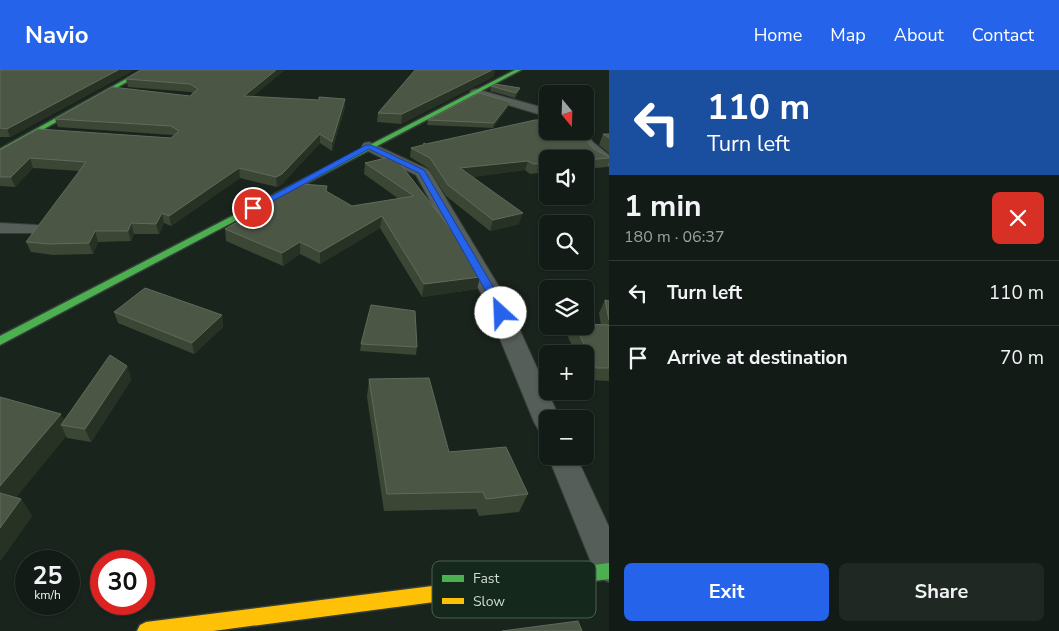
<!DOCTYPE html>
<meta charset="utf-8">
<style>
:root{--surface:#131b16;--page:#202823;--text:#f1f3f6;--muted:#9da1a1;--line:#323935;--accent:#2563eb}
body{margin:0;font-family:"Nunito Sans",sans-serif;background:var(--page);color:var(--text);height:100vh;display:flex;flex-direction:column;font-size:19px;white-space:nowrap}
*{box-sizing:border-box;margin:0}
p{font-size:16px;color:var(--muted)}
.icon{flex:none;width:28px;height:28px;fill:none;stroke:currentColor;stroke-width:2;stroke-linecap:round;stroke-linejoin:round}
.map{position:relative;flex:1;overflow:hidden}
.sheet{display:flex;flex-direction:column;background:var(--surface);width:450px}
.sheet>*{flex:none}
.top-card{background:#1a4fa0;color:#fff;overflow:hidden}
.needle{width:32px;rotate:161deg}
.buttons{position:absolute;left:539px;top:15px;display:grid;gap:10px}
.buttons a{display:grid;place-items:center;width:55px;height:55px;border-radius:8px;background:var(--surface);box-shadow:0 1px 4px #0004,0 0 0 1px var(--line);font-size:25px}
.speed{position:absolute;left:15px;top:480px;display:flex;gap:10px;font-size:25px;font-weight:700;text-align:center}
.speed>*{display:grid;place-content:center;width:65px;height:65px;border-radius:50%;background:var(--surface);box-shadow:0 1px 4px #0004,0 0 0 1px var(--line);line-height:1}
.speed small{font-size:12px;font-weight:400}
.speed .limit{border:8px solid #d22;background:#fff;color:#111}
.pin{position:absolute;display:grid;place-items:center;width:42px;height:42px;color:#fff;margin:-21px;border:2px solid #fff;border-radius:50%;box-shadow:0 1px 5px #0007}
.me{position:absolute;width:55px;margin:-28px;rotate:335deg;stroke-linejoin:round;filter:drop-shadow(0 0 4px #0008)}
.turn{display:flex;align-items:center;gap:18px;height:105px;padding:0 15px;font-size:22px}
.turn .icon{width:65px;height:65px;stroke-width:2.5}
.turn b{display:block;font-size:35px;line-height:42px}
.round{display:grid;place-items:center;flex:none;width:52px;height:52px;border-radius:8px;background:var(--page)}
.headline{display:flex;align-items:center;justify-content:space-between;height:85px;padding:0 15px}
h1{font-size:30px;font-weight:700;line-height:38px}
.action{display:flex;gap:10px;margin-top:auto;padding:10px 15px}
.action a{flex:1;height:58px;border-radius:8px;background:var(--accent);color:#fff;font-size:20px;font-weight:700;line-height:58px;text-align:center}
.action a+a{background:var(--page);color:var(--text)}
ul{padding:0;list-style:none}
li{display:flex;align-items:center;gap:15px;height:65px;padding:0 15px;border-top:1px solid var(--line)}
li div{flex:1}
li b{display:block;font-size:19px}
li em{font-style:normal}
header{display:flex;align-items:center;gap:30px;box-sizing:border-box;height:70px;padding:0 25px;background:var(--accent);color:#fff}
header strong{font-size:24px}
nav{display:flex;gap:28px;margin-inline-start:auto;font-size:18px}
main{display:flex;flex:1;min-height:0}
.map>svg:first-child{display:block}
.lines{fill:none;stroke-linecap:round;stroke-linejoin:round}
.street-casing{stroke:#363e38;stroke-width:2}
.fast-casing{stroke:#363e38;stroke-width:3}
.slow-casing{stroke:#363e38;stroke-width:3}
.street{fill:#565e59;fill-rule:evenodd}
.fast{fill:#4caf50;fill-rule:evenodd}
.slow{fill:#ffc107;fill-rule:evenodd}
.wall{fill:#3b4634}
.shaded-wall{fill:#273224}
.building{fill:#4b5645;stroke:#606b5c}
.route{fill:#2563eb;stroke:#184099}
.key{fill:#15281c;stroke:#4d5e53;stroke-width:1}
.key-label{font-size:14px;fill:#d1dcd4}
</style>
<header>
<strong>Navio</strong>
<nav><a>Home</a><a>Map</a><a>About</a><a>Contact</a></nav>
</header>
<main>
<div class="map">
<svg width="609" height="561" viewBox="0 0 609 561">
<rect width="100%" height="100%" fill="#19241d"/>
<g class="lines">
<g class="street-casing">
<g id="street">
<path d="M 476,19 L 548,39 L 548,47 L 472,24 L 470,22 L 472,20 Z"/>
<path d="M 570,61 L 583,61 L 594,73 L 609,85 L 609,96 C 593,93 579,74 570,61 Z"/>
<path d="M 369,72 L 427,99 L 430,102 L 504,225 L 560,349 L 548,349 L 548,362 L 538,359 L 534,352 L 482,225 L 416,105 L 364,79 L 362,76 L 364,73 Z"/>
<path d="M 0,153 L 37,155 L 40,159 L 37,163 L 0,163 Z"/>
<path d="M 548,386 L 576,386 L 609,457 L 609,512 L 597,507 Z"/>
</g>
</g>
<g class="fast-casing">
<g id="fast">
<path d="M 142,0 L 148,0 L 0,84 L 0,79 Z"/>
<path d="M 515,0 L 521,0 L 0,275 L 0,266 Z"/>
<path d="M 609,493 L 609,509 L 480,526 L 474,524 L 472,518 L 474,512 L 480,510 Z"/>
</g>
</g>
<g class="slow-casing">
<path id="slow" d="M 480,510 L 486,512 L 488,518 L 486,524 L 480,526 L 213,561 L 137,561 L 140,555 L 146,552 Z"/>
</g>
<use href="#street" class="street"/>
<use href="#fast" class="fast"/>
<use href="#slow" class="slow"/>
</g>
<g class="wall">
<path d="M 0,0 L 134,0 L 10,67 L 0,67 Z"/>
<path d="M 141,0 L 254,26 L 345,37 L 332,81 L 320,73 L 282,114 L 277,117 L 240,108 L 171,156 L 164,153 L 159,164 L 134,164 L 131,171 L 98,172 L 93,184 L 53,185 L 31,182 L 26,172 L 80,101 L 33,98 L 15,117 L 0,116 L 0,80 L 171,68 L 174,66 L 172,65 L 58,57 L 55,49 L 190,26 L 193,23 L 191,22 L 128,17 L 126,9 Z"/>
<path d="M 415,0 L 495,0 L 493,7 L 401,54 L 377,52 L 378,43 Z"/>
<path d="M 491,16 L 520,18 L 518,23 L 515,28 L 490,21 Z"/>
<path d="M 510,32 L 508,37 L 493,58 L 427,55 L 428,50 Z"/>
<path d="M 603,64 L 609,64 L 609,83 L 599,75 Z"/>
<path d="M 577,65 L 594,79 L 609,87 L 609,92 L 607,97 L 585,99 L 585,89 L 548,89 L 548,102 L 530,104 L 525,100 L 472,107 L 519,154 L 490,161 L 446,126 L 428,98 L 410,87 L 411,78 L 426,74 Z"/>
<path d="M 394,86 L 480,207 L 477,219 L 422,227 L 380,158 L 320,194 L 300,184 L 283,196 L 226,171 L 225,159 L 266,135 L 266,132 L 327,122 L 352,136 L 399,129 L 364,104 L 365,93 Z"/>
<path d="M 605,230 L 609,231 L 609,311 L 590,310 L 585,301 L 585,284 L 576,284 L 568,267 L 573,256 L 585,256 L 601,255 L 599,243 Z"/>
<path d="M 114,242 L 222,245 L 223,257 L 194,284 L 118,253 Z"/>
<path d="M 361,274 L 417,277 L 416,285 L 360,281 Z"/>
<path d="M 127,296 L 131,310 L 91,372 L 67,368 L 66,366 L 16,427 L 21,429 L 32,446 L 0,491 L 0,327 L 64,350 Z"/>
<path d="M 369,309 L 449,382 L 528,424 L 519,442 L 479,446 L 476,439 L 384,441 L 367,327 Z"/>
</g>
<g class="shaded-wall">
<path d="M 118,0 L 134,0 L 10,67 L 7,59 Z"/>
<path d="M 276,0 L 285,0 L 244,34 L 244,26 Z"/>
<path d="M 492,0 L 495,0 L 493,7 L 401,54 L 402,44 Z"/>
<path d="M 520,18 L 518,23 L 515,28 L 516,23 Z"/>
<path d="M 345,29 L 345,37 L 332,81 L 332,72 Z"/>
<path d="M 510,32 L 508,37 L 493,58 L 494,53 Z"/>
<path d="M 320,64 L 320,73 L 282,114 L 277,117 L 276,107 Z"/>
<path d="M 30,88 L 33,98 L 15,117 L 11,107 Z"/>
<path d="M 528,91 L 525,100 L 458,109 L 460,98 Z"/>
<path d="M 239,98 L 240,108 L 171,156 L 169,146 Z"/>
<path d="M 162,143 L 164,153 L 159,164 L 156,154 Z"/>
<path d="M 523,143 L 519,154 L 490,161 L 493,150 Z"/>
<path d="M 382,146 L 380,158 L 320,194 L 320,182 Z"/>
<path d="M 131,153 L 134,164 L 131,171 L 128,161 Z"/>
<path d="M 95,161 L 98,172 L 93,184 L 89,173 Z"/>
<path d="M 300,172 L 300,184 L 283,196 L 282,183 Z"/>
<path d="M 480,207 L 477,219 L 422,227 L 424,214 Z"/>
<path d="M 222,245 L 223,257 L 194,284 L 192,273 Z"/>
<path d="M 127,296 L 131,310 L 91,372 L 85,359 Z"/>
<path d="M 61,344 L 67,356 L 61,355 L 66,366 L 7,439 L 0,429 L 0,416 Z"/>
<path d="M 21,429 L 32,446 L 0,491 L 0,458 Z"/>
</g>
<g class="building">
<path d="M 0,0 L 118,0 L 7,59 L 0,58 Z"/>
<path d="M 141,0 L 276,0 L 244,26 L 319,30 L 319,27 L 345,29 L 332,72 L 320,64 L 282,104 L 276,107 L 239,98 L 169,146 L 162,143 L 156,154 L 131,153 L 128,161 L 95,161 L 89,173 L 49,174 L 26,172 L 86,92 L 30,88 L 11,107 L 0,107 L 0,80 L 38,59 L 171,68 L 179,61 L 171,56 L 55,49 L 112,17 L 190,26 L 198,19 L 190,14 L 126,9 Z"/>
<path d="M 415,0 L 492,0 L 402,44 L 378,43 Z"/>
<path d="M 495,14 L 520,18 L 516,23 L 491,16 Z"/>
<path d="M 479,23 L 510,32 L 494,53 L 428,50 Z"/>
<path d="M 535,50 L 548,50 L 548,61 L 574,61 L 577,65 L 581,65 L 594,79 L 609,87 L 609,88 L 585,90 L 585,89 L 548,89 L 548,93 L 533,94 L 528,91 L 460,98 L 523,143 L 493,150 L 448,115 L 430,88 L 411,78 L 423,75 L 424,73 L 426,74 Z"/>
<path d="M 603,64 L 609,64 L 609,68 Z"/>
<path d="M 394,86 L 457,167 L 480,207 L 424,214 L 382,146 L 320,182 L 300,172 L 282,183 L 225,159 L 269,134 L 266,132 L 302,114 L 327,116 L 326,121 L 352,136 L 414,126 L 365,93 Z"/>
<path d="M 145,218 L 222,245 L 192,273 L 114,242 Z"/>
<path d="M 605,230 L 609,231 L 609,250 Z"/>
<path d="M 371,235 L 415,241 L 417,277 L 361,274 Z"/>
<path d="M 585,254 L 609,255 L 609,298 L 596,298 L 575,256 L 585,256 Z"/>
<path d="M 110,285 L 127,296 L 85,359 L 61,355 Z"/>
<path d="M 429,308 L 449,382 L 506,377 L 528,424 L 486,429 L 483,422 L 387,424 L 369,309 Z"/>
<path d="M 0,327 L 61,344 L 0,416 Z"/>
<path d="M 0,423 L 21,429 L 0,458 Z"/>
<path d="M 578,551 L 582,561 L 502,561 Z"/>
</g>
<path class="route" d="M 366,75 L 371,75 L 424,100 L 498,225 L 506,243 L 505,245 L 497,245 L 496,243 L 488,225 L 419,103 L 369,79 L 256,140 L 249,138 Z"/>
<rect x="432" y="491" width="164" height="57" rx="8" class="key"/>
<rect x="442" y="505" width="22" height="7" fill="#4caf50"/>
<rect x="442" y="528" width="22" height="6" fill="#ffc107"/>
<g class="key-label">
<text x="473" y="513">Fast</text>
<text x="473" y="536">Slow</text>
</g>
</svg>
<div class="buttons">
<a><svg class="needle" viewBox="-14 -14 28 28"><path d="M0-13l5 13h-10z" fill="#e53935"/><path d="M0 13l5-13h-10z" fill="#9da1a1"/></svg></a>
<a><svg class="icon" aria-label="sound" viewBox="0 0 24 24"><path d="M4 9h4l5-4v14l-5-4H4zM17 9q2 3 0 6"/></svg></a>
<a><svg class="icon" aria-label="search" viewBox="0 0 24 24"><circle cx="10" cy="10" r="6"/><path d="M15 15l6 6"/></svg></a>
<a><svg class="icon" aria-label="layers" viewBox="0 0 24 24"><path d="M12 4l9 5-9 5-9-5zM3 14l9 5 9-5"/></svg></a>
<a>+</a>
<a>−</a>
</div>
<div class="speed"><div>25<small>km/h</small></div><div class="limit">30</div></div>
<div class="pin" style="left:253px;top:138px;background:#d93025"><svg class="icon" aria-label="arrive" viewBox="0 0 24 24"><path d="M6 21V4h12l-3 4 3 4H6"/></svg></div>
<svg class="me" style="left:501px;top:243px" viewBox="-20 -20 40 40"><circle r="19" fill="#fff"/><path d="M0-13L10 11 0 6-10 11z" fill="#2563eb"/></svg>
</div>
<section class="sheet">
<div class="top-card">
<div class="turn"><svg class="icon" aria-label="left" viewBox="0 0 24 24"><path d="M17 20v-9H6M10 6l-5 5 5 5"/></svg><div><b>110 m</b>Turn left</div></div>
</div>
<div class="headline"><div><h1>1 min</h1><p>180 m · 06:37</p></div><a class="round" style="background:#d93025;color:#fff"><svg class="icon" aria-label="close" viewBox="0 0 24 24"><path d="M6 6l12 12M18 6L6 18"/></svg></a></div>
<ul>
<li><svg class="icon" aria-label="left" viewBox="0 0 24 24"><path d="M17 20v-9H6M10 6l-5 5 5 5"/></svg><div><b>Turn left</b></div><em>110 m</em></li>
<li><svg class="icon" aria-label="arrive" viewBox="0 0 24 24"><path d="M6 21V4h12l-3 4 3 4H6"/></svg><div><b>Arrive at destination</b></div><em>70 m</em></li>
</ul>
<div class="action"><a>Exit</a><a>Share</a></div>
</section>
</main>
